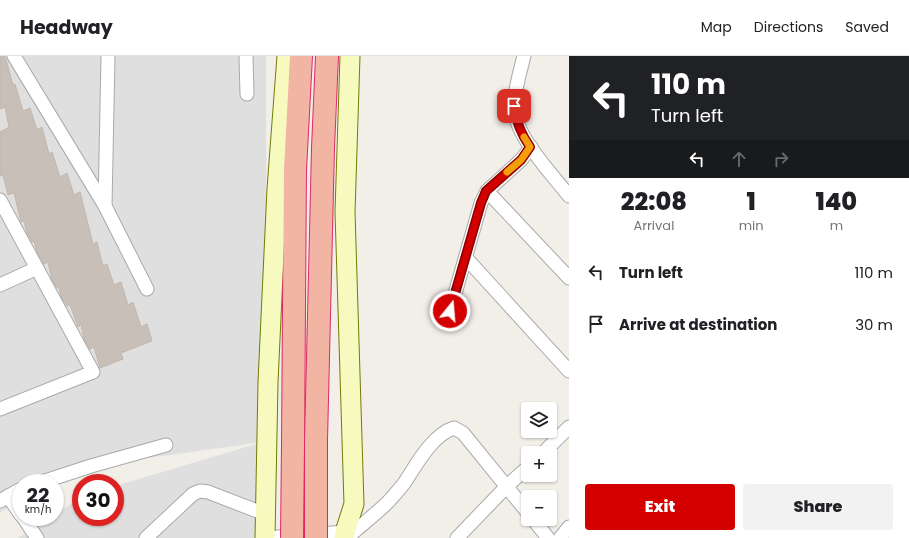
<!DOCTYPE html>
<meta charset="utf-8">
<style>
:root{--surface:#fff;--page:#f2f2f2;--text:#202124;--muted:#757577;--line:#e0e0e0;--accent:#d40000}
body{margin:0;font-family:Poppins,sans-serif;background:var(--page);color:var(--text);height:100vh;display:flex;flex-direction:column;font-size:15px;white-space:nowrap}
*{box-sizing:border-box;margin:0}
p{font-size:13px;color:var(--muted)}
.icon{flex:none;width:22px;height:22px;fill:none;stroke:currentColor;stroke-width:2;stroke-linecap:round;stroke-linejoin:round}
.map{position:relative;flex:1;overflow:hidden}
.sheet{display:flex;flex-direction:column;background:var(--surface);width:340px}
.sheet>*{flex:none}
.guide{background:#202124;color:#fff;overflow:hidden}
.tools{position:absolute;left:521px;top:346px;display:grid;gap:8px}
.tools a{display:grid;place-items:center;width:36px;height:36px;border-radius:4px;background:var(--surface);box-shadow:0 1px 3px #0004;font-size:20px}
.speed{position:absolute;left:12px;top:418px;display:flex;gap:8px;font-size:20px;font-weight:700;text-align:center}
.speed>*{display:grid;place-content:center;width:52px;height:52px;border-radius:50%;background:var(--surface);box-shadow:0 1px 3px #0004;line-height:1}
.speed small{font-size:10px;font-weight:400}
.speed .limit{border:6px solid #d22;background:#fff;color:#111}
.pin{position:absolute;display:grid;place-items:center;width:34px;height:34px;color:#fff;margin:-17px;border-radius:8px;box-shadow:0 2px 6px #0006}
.me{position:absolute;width:44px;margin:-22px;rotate:17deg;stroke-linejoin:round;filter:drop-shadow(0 0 3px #0008)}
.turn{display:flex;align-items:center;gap:14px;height:84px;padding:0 16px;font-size:18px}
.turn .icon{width:52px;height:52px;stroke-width:2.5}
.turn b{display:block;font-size:28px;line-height:34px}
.lanes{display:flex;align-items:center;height:38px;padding:0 16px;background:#0003;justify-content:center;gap:20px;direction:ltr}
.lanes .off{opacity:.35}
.eta{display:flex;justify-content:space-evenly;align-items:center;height:68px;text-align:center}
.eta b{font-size:24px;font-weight:800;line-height:28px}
.cta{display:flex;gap:8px;margin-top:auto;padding:8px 16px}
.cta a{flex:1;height:46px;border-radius:4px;background:var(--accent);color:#fff;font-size:16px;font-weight:800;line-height:46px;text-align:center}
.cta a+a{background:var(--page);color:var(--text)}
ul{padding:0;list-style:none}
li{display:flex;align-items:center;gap:12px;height:52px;padding:0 16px}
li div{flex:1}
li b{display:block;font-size:15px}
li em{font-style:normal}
header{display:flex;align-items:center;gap:24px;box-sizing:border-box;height:56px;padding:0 20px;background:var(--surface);border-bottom:1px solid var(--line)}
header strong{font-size:19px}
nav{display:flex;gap:22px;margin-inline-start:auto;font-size:14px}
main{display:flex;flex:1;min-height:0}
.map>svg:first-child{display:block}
.residential{fill:#e0dfdf}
.building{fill:#c7bfb8;stroke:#c4b6ab}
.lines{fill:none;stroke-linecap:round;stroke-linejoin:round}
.minor-casing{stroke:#a9a9a9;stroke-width:15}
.secondary-casing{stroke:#707d05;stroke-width:21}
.trunk-casing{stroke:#dc2a67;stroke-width:24}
.minor{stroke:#fff;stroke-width:13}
.secondary{stroke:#f7fabf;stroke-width:19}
.trunk{stroke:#f2b4a3;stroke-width:22}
.trunk-bridge-casing{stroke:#dc2a67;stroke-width:24;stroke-linecap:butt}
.trunk-bridge{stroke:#f2b4a3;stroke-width:22}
.route-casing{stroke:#8a0000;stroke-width:10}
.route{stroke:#d40000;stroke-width:7}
.slow{stroke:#f59e0b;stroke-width:7}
</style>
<header>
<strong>Headway</strong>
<nav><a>Map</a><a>Directions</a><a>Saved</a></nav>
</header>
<main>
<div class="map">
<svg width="569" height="482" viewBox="0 0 569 482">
<rect width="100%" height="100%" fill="#f2efe9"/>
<path class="residential" d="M 0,0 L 266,0 L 267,482 L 18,482 L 51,461 L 55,461 L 55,458 L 81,442 L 81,461 L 115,461 L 115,430 L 263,386 L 91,410 L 55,427 L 21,427 L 21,446 L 0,456 Z"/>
<path class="building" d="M 0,0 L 5,0 L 13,29 L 15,28 L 23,55 L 30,52 L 37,74 L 42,71 L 49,98 L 52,96 L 60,121 L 67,117 L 74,139 L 80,136 L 93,188 L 97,186 L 103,210 L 107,208 L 114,229 L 121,226 L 128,249 L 133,246 L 141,271 L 147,268 L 152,285 L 121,297 L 123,303 L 100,312 L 94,291 L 90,293 L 84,283 L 81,269 L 78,271 L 70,249 L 67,250 L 61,241 L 59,231 L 57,232 L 52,224 L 48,206 L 44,208 L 37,196 L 34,185 L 32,186 L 27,177 L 24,165 L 21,166 L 14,137 L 8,139 L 3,119 L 0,120 L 0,76 L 9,71 L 5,51 L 0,53 Z"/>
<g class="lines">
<g class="minor-casing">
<g id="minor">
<path d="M 14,0 L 105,150 L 108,0"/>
<path d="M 246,0 L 247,38"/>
<path d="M 524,0 C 520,16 515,32 514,49 C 513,78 551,117 569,140"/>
<path d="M 487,135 L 569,222"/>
<path d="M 0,144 L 93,316 L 0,353"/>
<path d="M 105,150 L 147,233"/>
<path d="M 466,202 L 569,315"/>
<path d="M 0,229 L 37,212"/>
<path d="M 450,255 L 481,147 L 487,135 L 521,104 L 531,91"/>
<path d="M 543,397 L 569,371"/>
<path d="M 39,427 L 91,410 L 166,389"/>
<path d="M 8,440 L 21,459"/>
<path d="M 0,445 L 21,433"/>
<path d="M 23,461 L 37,482"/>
<path d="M 533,463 L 548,482"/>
<path d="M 146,482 L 193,438 L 200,435 L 208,436 L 265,458"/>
<path d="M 265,482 L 345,476"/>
<path d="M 347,482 C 360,470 376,458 389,445 C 394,439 400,433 405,426 C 416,409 433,378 454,372 L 463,377 L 528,457"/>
<path d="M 457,482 L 507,430 L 528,411"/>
<path d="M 560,482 L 569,471"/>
</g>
</g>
<g class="secondary-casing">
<g id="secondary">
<path d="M 265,482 L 268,326 L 277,133 L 287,0"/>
<path d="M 344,482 L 345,476 L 354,448 L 345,156 L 350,0"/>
</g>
</g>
<g class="trunk-casing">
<g id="trunk">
<path d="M 316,385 L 323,92 L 327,0"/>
<path d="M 293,389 L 295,114 L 301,0"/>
</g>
</g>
<use href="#minor" class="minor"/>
<use href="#secondary" class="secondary"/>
<use href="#trunk" class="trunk"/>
<g class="trunk-bridge-casing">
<g id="trunk-bridge">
<path d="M 292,482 L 293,389"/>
<path d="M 316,482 L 316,385"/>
</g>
</g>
<use href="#trunk-bridge" class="trunk-bridge"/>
</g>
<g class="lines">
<g class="route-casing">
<path id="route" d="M 450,255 L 481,147 L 486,135 L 521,104 L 530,91 C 521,78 516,66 514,50"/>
</g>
<use href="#route" class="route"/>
<path class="slow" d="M 507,116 L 521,104 L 530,91 L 524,81"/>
</g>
</svg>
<div class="tools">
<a><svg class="icon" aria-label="layers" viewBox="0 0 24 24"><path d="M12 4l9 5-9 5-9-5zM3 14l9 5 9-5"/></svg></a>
<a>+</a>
<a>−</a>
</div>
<div class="speed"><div>22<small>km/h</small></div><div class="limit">30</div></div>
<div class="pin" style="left:514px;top:50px;background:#d93025"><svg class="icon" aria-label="arrive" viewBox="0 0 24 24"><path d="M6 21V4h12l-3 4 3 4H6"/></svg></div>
<svg class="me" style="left:450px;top:255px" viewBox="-20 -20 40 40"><circle r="17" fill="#d40000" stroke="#fff" stroke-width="3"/><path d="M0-11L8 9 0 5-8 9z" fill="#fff"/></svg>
</div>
<section class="sheet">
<div class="guide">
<div class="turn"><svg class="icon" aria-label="left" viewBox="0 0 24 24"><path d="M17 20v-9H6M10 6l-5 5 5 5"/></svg><div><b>110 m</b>Turn left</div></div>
<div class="lanes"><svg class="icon" aria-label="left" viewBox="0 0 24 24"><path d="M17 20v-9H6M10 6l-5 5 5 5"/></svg><svg class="icon off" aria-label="ahead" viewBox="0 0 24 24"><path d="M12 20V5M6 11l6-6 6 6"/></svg><svg class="icon off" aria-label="right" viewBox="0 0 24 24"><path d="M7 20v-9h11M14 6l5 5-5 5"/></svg></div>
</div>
<div class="eta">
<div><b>22:08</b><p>Arrival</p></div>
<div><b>1</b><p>min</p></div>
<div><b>140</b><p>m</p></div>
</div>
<ul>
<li><svg class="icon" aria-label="left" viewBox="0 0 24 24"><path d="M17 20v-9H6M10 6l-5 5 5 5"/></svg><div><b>Turn left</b></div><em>110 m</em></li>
<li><svg class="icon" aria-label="arrive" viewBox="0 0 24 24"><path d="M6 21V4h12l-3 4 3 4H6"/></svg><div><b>Arrive at destination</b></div><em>30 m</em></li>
</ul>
<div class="cta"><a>Exit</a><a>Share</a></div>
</section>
</main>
